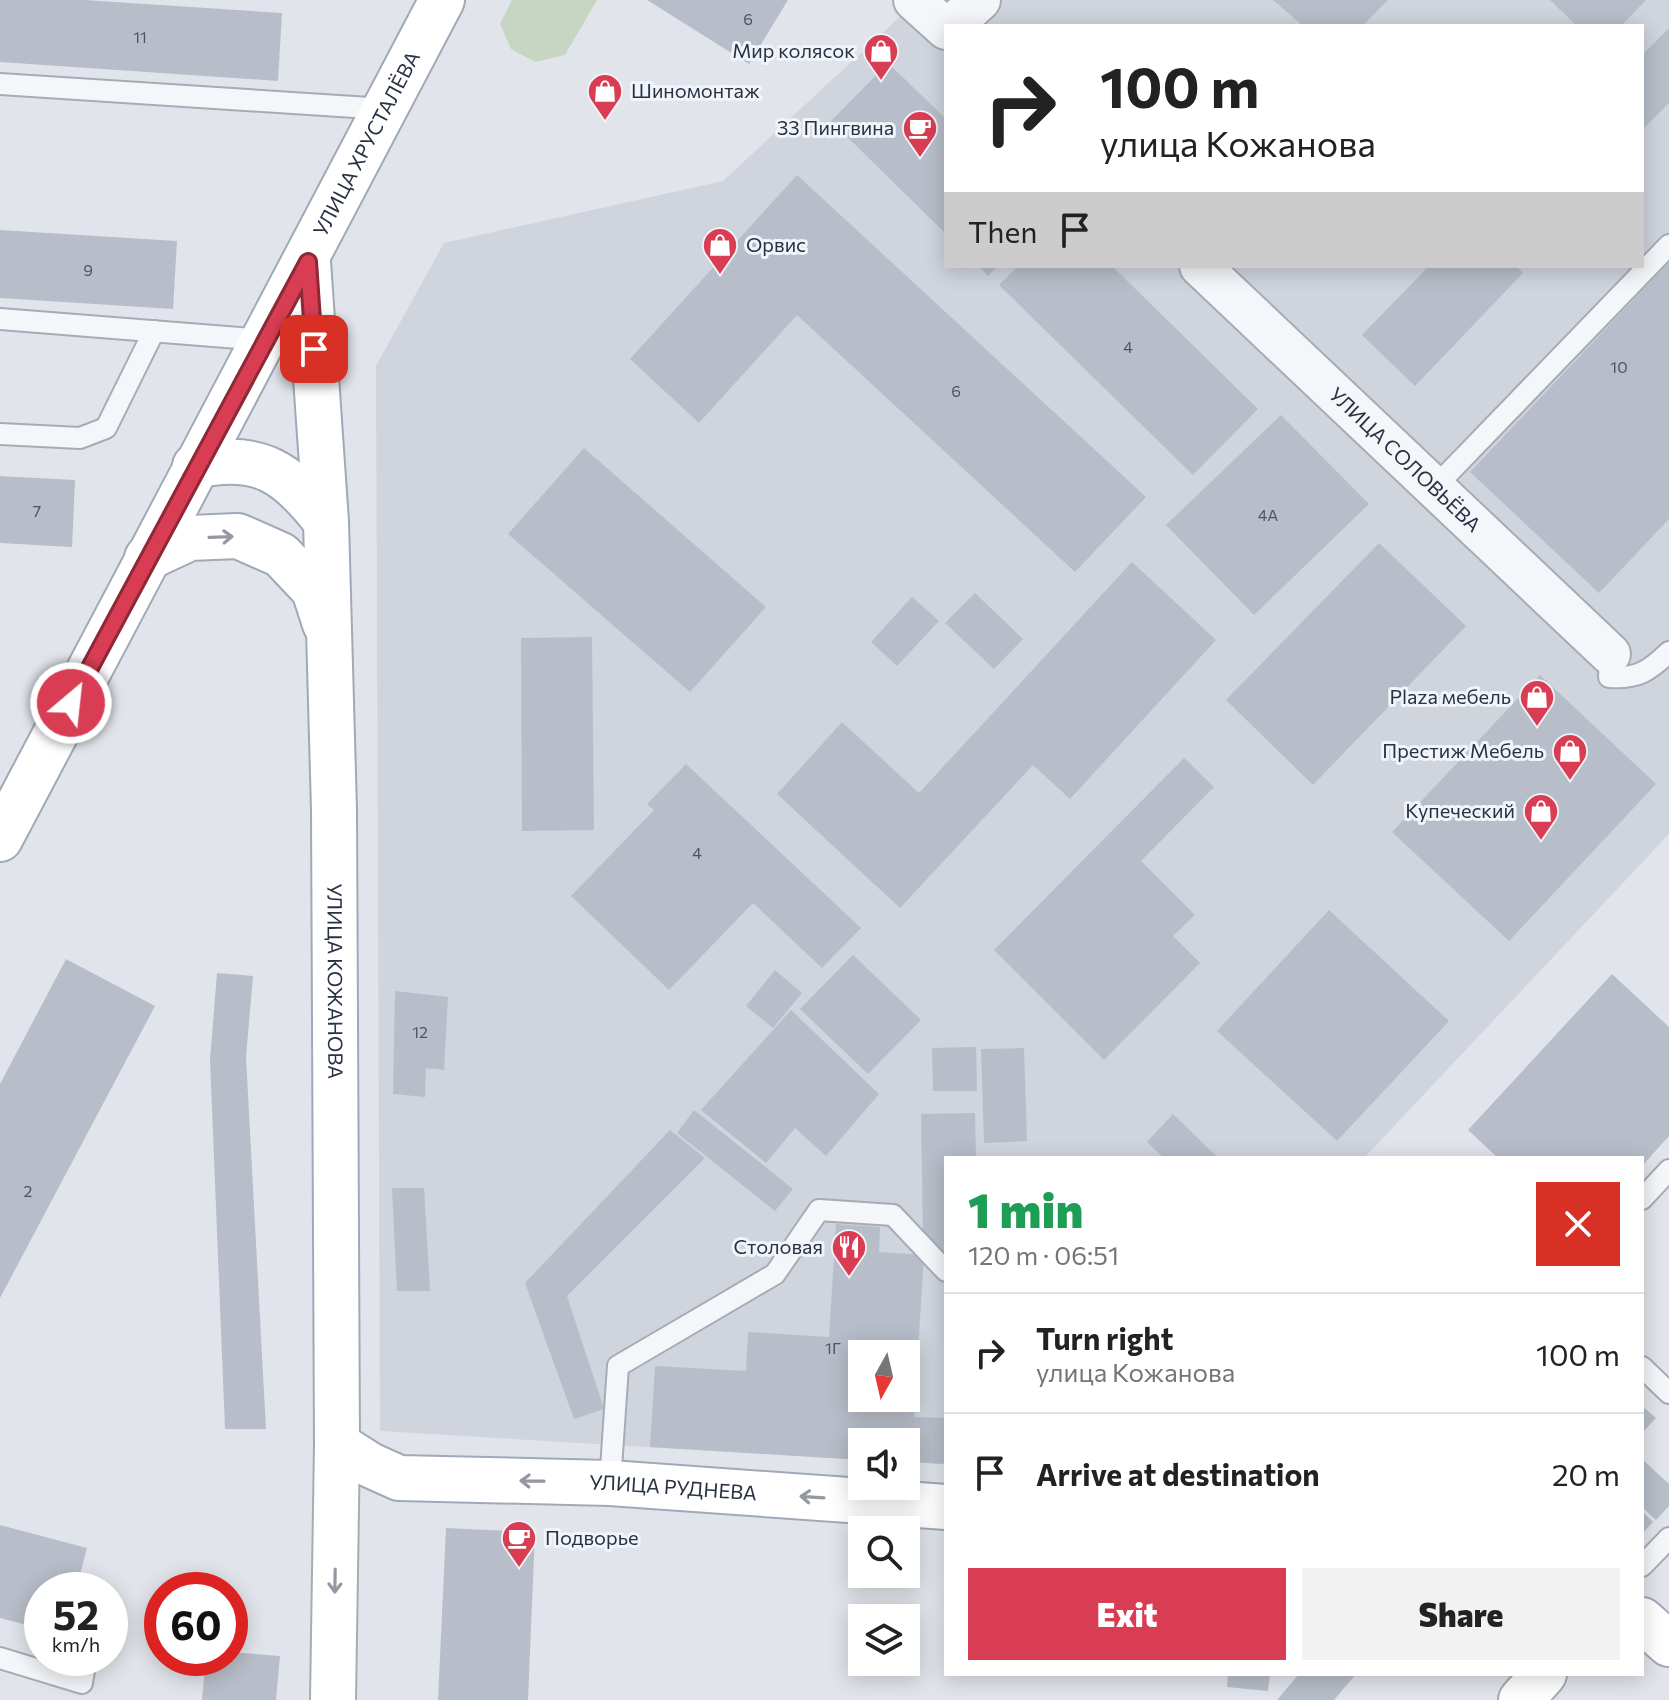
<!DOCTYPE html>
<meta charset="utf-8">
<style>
:root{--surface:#fff;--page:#f2f2f2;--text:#222;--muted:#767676;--line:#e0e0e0;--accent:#d93d53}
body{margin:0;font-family:Commissioner,sans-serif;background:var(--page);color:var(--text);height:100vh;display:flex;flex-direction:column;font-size:30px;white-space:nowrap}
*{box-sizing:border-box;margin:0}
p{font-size:26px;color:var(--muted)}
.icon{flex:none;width:44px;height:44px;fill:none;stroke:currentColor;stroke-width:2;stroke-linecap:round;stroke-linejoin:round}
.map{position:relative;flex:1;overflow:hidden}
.sheet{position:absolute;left:944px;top:1156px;width:700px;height:520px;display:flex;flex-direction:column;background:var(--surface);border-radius:0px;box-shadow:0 4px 20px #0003}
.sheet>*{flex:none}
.hud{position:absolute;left:944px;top:24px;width:700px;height:244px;border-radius:0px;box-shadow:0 4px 20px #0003;background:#fff;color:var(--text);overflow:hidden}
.needle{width:52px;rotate:188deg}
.fabs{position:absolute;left:848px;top:1340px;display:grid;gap:16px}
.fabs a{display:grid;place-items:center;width:72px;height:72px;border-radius:0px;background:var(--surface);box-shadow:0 4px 20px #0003;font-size:40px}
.speed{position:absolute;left:24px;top:1572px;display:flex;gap:16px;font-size:40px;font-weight:700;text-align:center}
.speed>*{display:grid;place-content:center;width:104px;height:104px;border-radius:50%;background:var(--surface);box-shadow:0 4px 20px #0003;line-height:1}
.speed small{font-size:20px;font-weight:400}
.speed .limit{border:12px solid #d22;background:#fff;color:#111}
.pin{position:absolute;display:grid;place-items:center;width:68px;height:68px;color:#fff;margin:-34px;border-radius:16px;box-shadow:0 4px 12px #0006}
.me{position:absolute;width:88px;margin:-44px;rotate:28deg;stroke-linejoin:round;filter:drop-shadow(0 0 6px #0008)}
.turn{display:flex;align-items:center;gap:28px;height:168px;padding:0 24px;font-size:36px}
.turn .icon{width:104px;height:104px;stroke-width:2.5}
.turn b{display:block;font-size:56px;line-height:68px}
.then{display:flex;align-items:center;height:76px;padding:0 24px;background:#0003;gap:16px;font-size:30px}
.round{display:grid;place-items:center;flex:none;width:84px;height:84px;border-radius:0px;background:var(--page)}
.headline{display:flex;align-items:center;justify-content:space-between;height:136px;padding:0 24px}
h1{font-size:48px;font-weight:800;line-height:60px;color:#1e9e55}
.action{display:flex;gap:16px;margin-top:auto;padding:16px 24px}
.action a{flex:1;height:92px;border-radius:0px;background:var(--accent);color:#fff;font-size:32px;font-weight:800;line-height:92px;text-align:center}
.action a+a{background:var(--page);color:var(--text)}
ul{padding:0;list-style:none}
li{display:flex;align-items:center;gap:24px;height:120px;padding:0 24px;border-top:2px solid var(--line)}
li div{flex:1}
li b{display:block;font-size:30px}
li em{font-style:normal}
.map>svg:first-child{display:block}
.built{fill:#cfd4dd;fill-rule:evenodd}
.green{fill:#c7d6c2}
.building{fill:#b8bec9;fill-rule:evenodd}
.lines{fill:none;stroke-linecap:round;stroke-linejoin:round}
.lane-casing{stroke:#a6acb6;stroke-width:24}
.street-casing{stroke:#a6acb6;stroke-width:44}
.secondary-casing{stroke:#a6acb6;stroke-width:48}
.primary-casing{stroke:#a0a9b8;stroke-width:48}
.lane{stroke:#f4f6f9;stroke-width:20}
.street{stroke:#f4f6f9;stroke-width:40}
.secondary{stroke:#fff;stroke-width:44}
.primary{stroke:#fff;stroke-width:44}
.oneway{stroke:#9498a2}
.route-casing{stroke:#8d2836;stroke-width:20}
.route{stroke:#d93d53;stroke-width:14}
.labels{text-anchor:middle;stroke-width:6;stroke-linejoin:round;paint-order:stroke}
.number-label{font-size:16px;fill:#4c5565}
.poi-label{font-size:20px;fill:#283244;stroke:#f1f4f8;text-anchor:end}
.street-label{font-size:20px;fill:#283244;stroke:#f1f4f8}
</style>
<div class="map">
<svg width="1669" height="1700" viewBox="0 0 1669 1700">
<rect width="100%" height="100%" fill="#e1e5eb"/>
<path class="built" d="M 918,0 L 1669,0 L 1669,834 L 1364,1158 L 946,1158 L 946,1464 L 906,1462 L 906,1442 L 862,1442 L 862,1460 L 380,1431 L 376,366 L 444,243 L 723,181 ZM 946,26 L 1642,26 L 1642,266 L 946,266 ZM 862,1354 L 906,1354 L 906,1398 L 862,1398 Z"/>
<path class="green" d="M 512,0 L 597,0 L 565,55 L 535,62 L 511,49 L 500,24 Z"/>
<g class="building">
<path d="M 0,0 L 85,0 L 282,13 L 278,81 L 0,62 Z"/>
<path d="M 647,0 L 788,0 L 749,64 Z"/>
<path d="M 1273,0 L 1388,0 L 1362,26 L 1303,26 Z"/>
<path d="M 1550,0 L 1646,0 L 1621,26 L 1577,26 Z"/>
<path d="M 1669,28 L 1669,103 L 1642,130 L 1642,55 Z"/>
<path d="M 888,63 L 946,119 L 946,234 L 831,121 Z"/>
<path d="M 797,175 L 1146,497 L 1075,572 L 797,315 L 699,423 L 630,359 Z"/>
<path d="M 0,230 L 177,241 L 173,309 L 0,298 Z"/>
<path d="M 1669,262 L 1669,519 L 1599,593 L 1470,472 Z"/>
<path d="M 979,266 L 998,266 L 988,276 Z"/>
<path d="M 1018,266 L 1112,266 L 1258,409 L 1193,475 L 999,285 Z"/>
<path d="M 1429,266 L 1516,266 L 1523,273 L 1415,386 L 1362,335 Z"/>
<path d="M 1281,415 L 1369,504 L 1254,615 L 1166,525 Z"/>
<path d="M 584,448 L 766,607 L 690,692 L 508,534 Z"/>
<path d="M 0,476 L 75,480 L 72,547 L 0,543 Z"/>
<path d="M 1379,543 L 1466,626 L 1313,785 L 1226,700 Z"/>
<path d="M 1132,562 L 1216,640 L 1070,799 L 1033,765 L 900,908 L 777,794 L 842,722 L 919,793 Z"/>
<path d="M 975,593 L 1023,639 L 994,669 L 945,623 Z"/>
<path d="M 912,597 L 939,621 L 897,666 L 871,642 Z"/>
<path d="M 592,637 L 594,830 L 522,831 L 521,638 Z"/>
<path d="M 1540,675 L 1656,784 L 1509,941 L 1392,832 Z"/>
<path d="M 1184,758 L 1214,787 L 1141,861 L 1195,915 L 1173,936 L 1200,963 L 1104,1060 L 994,950 Z"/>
<path d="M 686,764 L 861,928 L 822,968 L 753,903 L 669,990 L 571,896 L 654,810 L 647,804 Z"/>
<path d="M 1329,910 L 1449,1021 L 1337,1141 L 1217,1031 Z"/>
<path d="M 853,955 L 921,1020 L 868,1074 L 800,1009 Z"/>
<path d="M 66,959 L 155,1006 L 0,1298 L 0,1084 Z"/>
<path d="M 775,970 L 802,993 L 773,1028 L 746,1006 Z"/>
<path d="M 217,973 L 253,976 L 246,1057 L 266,1429 L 225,1429 L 210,1060 Z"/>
<path d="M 1612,974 L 1669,1027 L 1669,1136 L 1642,1166 L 1642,1158 L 1498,1158 L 1468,1130 Z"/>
<path d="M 395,991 L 448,997 L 444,1070 L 426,1068 L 425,1097 L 393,1094 Z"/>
<path d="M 791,1010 L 879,1094 L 826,1156 L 795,1128 L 766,1163 L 701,1110 Z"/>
<path d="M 976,1047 L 977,1091 L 933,1091 L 932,1048 Z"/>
<path d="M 1024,1048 L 1027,1141 L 984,1143 L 981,1049 Z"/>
<path d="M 694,1110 L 793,1189 L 775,1211 L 677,1133 Z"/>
<path d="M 975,1113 L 976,1158 L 946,1158 L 946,1260 L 923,1242 L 921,1114 Z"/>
<path d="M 1173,1114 L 1218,1158 L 1164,1158 L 1147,1142 Z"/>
<path d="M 670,1130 L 705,1158 L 567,1296 L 604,1409 L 574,1419 L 525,1283 Z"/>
<path d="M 392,1188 L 424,1188 L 430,1291 L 397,1291 Z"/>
<path d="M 836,1224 L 880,1227 L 879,1252 L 924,1255 L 914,1417 L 946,1418 L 946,1464 L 906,1462 L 906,1442 L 862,1442 L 862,1460 L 650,1447 L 655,1366 L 746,1371 L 748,1332 L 829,1337 ZM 862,1354 L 906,1354 L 906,1398 L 862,1398 Z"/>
<path d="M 1642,1406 L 1656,1418 L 1642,1433 Z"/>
<path d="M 1642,1459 L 1669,1484 L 1669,1506 L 1656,1520 L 1642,1507 Z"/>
<path d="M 1642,1511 L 1653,1522 L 1642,1534 Z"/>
<path d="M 0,1525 L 87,1548 L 76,1590 L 42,1590 L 42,1629 L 0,1618 Z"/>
<path d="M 446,1528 L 535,1532 L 528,1700 L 438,1700 Z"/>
<path d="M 230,1652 L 280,1656 L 276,1700 L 202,1700 L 206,1658 L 230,1658 Z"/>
<path d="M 1228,1674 L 1270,1674 L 1268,1691 L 1227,1687 Z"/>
<path d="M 1299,1674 L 1356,1674 L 1334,1700 L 1277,1700 Z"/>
</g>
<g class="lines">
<g class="lane-casing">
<g id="lane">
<path d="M 0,84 L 385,109"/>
<path d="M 0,319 L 264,340"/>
<path d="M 0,434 L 80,438 L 106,428 L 154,331"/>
<path d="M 1434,488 L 1669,245"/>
<path d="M 1610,654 L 1609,677 C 1638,679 1649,671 1669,652"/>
<path d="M 1642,1199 L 1669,1170"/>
<path d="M 1642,1367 L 1669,1393"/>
<path d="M 610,1483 L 618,1366 L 775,1274 L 819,1210 L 893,1215 L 946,1271"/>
<path d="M 1642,1566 L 1669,1538"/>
<path d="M 0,1658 L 82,1683 L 86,1658"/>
</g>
</g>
<g class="street-casing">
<g id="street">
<path d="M 914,0 L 946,29"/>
<path d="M 951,26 L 980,0"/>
<path id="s1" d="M 1200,266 L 1610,654"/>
</g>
</g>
<g class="secondary-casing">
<g id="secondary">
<path d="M 333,1700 L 337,1444"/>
<path d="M 1521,1700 L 1544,1674"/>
</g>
</g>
<g class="primary-casing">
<g id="primary">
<path id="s2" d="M 308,262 L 326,522 L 334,810 L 337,1444 L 370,1465 L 399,1478 L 610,1483 L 946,1507"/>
<path d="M 195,466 C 259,452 288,472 326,522"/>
<path d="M 147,558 L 190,538 L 238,536 L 281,555 L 314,590 L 325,624"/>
<path id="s3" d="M 0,839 C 147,559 296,281 442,0"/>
<path d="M 1642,1620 L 1669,1644"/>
</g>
</g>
<use href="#lane" class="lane"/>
<use href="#street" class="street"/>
<use href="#secondary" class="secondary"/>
<use href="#primary" class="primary"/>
</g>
<defs><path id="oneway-shaft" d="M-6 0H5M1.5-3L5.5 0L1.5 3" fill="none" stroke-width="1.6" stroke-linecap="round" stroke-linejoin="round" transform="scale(2)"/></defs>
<g class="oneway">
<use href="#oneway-shaft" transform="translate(221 537) rotate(-2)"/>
<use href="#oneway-shaft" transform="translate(532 1481) rotate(-179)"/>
<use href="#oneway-shaft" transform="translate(812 1497) rotate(-176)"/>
<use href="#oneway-shaft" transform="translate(335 1581) rotate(91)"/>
</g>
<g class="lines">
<g class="route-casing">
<path id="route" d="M 71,703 L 308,262 L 314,349"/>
</g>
<use href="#route" class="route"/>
</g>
<defs>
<g id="shop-pin" transform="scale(1.8)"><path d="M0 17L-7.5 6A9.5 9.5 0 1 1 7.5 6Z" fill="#d93d53" stroke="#f1f4f8"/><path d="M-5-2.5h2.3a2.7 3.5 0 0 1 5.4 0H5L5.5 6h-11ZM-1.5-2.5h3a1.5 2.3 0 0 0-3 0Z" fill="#fff"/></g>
<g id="cafe-pin" transform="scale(1.8)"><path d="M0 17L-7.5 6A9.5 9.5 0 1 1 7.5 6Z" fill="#d93d53" stroke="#f1f4f8"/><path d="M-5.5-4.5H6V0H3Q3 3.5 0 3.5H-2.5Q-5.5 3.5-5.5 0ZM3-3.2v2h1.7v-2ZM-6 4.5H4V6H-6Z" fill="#fff"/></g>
<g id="restaurant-pin" transform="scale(1.8)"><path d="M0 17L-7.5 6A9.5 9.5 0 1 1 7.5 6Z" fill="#d93d53" stroke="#f1f4f8"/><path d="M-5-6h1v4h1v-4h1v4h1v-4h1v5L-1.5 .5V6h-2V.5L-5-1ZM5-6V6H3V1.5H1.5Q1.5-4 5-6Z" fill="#fff"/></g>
</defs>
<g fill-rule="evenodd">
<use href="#shop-pin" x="881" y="51"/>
<use href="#shop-pin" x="605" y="91"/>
<use href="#cafe-pin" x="920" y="128"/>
<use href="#shop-pin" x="720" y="245"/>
<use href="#shop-pin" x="1537" y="697"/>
<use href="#shop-pin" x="1570" y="751"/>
<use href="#shop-pin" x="1541" y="811"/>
<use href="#restaurant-pin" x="849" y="1247"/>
<use href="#cafe-pin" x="519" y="1538"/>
</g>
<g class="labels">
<g class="number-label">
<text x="748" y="25">6</text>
<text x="140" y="43">11</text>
<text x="88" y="276">9</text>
<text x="1128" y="353">4</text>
<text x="1619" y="373">10</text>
<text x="956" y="397">6</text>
<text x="37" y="517">7</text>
<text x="1268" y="521">4А</text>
<text x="697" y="859">4</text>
<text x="420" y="1038">12</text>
<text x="28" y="1197">2</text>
<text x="833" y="1354">1Г</text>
</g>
<g class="poi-label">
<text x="855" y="58">Мир колясок</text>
<text x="631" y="98" text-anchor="start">Шиномонтаж</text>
<text x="894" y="135">33 Пингвина</text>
<text x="746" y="252" text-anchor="start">Орвис</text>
<text x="1511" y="704">Plaza мебель</text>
<text x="1544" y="758">Престиж Мебель</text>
<text x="1515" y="818">Купеческий</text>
<text x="823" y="1254">Столовая</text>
<text x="545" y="1545" text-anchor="start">Подворье</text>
</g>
<g class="street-label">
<text dy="7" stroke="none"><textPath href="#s3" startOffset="786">УЛИЦА ХРУСТАЛЁВА</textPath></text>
<text dy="7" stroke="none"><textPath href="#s1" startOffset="282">УЛИЦА СОЛОВЬЁВА</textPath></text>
<text dy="7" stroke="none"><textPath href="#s2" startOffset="720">УЛИЦА КОЖАНОВА</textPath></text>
<text dy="7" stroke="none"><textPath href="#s2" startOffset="1528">УЛИЦА РУДНЕВА</textPath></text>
</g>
</g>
</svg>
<div class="fabs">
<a><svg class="needle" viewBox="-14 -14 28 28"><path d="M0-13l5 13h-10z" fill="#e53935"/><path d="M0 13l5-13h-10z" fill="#767676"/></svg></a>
<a><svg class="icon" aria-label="sound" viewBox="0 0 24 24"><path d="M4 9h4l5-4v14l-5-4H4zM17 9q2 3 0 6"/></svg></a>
<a><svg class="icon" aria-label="search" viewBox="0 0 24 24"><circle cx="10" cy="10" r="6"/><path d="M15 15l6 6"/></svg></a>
<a><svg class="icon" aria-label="layers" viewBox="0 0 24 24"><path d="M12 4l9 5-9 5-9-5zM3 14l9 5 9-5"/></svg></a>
</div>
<div class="speed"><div>52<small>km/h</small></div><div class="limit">60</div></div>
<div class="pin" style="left:314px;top:349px;background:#d93025"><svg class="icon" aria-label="arrive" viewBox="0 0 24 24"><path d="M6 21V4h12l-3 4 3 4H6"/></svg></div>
<svg class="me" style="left:71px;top:703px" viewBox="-20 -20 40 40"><circle r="17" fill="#d93d53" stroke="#fff" stroke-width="3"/><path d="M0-11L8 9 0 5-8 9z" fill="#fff"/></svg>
<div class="hud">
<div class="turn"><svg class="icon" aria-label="right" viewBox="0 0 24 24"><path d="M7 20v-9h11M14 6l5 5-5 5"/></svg><div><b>100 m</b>улица Кожанова</div></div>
<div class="then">Then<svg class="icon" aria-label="arrive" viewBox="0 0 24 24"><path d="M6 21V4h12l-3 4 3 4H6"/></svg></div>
</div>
<section class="sheet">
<div class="headline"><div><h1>1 min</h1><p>120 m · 06:51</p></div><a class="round" style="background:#d93025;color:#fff"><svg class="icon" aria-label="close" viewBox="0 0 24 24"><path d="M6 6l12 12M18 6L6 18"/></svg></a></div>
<ul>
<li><svg class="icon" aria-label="right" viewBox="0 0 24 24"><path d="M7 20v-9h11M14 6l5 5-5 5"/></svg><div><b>Turn right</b><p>улица Кожанова</p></div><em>100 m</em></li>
<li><svg class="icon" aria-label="arrive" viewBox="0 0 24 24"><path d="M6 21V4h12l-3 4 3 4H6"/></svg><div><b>Arrive at destination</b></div><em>20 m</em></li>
</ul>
<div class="action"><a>Exit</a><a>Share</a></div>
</section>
</div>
